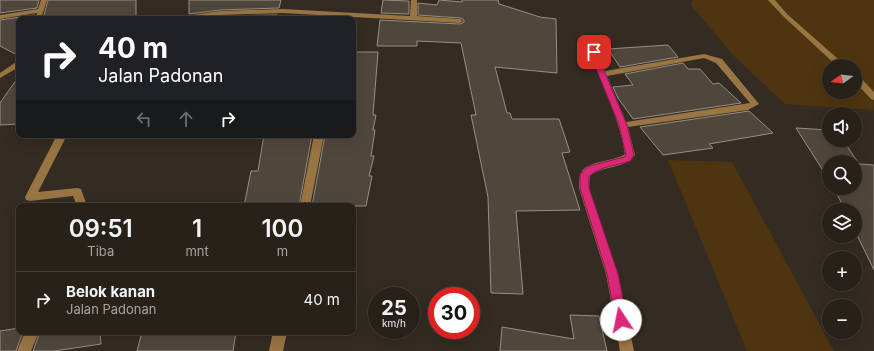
<!DOCTYPE html>
<html lang="id">
<meta charset="utf-8">
<style>
:root{--surface:#27211a;--page:#332e27;--text:#f1f3f6;--muted:#a4a3a2;--line:#433e39}
body{margin:0;font-family:Inter,sans-serif;background:var(--page);color:var(--text);height:100vh;display:flex;flex-direction:column;font-size:15px;white-space:nowrap}
*{box-sizing:border-box;margin:0}
p{font-size:13px;color:var(--muted)}
.icon{flex:none;width:22px;height:22px;fill:none;stroke:currentColor;stroke-width:2;stroke-linecap:round;stroke-linejoin:round}
.map{position:relative;flex:1;overflow:hidden}
.sheet{position:absolute;left:16px;top:203px;width:340px;height:132px;display:flex;flex-direction:column;background:var(--surface);border-radius:8px;box-shadow:0 4px 16px #0002,0 0 0 1px var(--line)}
.sheet>*{flex:none}
.banner{position:absolute;left:16px;top:16px;width:340px;height:122px;border-radius:8px;box-shadow:0 4px 16px #0002,0 0 0 1px var(--line);background:#202124;color:#fff;overflow:hidden}
.needle{width:26px;rotate:256deg}
.tools{position:absolute;left:822px;top:59px;display:grid;gap:8px}
.tools a{display:grid;place-items:center;width:40px;height:40px;border-radius:50%;background:var(--surface);box-shadow:0 4px 16px #0002,0 0 0 1px var(--line);font-size:20px}
.speed{position:absolute;left:368px;top:287px;display:flex;gap:8px;font-size:20px;font-weight:700;text-align:center}
.speed>*{display:grid;place-content:center;width:52px;height:52px;border-radius:50%;background:var(--surface);box-shadow:0 4px 16px #0002,0 0 0 1px var(--line);line-height:1}
.speed small{font-size:10px;font-weight:400}
.speed .limit{border:6px solid #d22;background:#fff;color:#111}
.pin{position:absolute;display:grid;place-items:center;width:34px;height:34px;color:#fff;margin:-17px;border-radius:8px;box-shadow:0 2px 6px #0006}
.me{position:absolute;width:44px;margin:-22px;rotate:349deg;stroke-linejoin:round;filter:drop-shadow(0 0 3px #0008)}
.turn{display:flex;align-items:center;gap:14px;height:84px;padding:0 16px;font-size:18px}
.turn .icon{width:52px;height:52px;stroke-width:2.5}
.turn b{display:block;font-size:28px;line-height:34px}
.lanes{display:flex;align-items:center;height:38px;padding:0 16px;background:#0003;justify-content:center;gap:20px;direction:ltr}
.lanes .off{opacity:.35}
.eta{display:flex;justify-content:space-evenly;align-items:center;height:68px;text-align:center}
.eta b{font-size:24px;font-weight:600;line-height:28px}
ul{padding:0;list-style:none}
li{display:flex;align-items:center;gap:12px;height:56px;padding:0 16px;border-top:1px solid var(--line)}
li div{flex:1}
li b{display:block;font-size:15px}
li em{font-style:normal}
.map>svg:first-child{display:block}
.green{fill:#4f350f;fill-rule:evenodd}
.building{fill:#50473c;stroke:#988e82}
.lines{fill:none;stroke-linecap:round;stroke-linejoin:round}
.minor{fill:#9a7544;fill-rule:evenodd}
.route{fill:#db2777;stroke:#8e194d}
</style>
<div class="map">
<svg width="874" height="351" viewBox="0 0 874 351">
<rect width="100%" height="100%" fill="#342c22"/>
<g class="green">
<path d="M 694,0 L 874,0 L 874,110 L 785,104 L 735,57 L 690,4 ZM 829,66 L 855,66 L 855,92 L 829,92 Z"/>
<path d="M 668,160 L 732,162 L 834,351 L 747,351 Z"/>
</g>
<g class="building">
<path d="M 0,0 L 39,0 L 37,8 L 0,13 Z"/>
<path d="M 48,0 L 136,0 L 136,19 L 43,19 Z"/>
<path d="M 189,0 L 281,0 L 279,8 L 220,10 L 189,14 Z"/>
<path d="M 383,0 L 409,1 L 409,14 L 381,13 Z"/>
<path d="M 439,0 L 462,2 L 462,0 L 498,0 L 499,4 L 540,17 L 556,19 L 557,73 L 495,67 L 507,113 L 510,113 L 512,119 L 559,119 L 570,152 L 562,153 L 580,210 L 516,211 L 523,294 L 491,293 L 488,197 L 471,115 L 476,115 L 461,43 L 417,41 L 417,46 L 377,46 L 380,20 L 460,24 L 464,22 L 464,20 L 460,18 L 418,15 L 418,3 L 437,5 Z"/>
<path d="M 35,15 L 34,19 L 19,19 L 19,56 L 0,46 L 0,20 Z"/>
<path d="M 277,15 L 276,19 L 203,19 L 220,16 Z"/>
<path d="M 668,45 L 678,57 L 620,67 L 608,49 Z"/>
<path d="M 353,52 L 378,52 L 373,115 L 376,115 L 373,130 L 375,130 L 371,156 L 374,156 L 369,176 L 372,176 L 366,206 L 312,206 L 325,135 L 353,135 Z"/>
<path d="M 683,63 L 688,69 L 700,69 L 713,84 L 719,83 L 741,103 L 633,119 L 618,98 L 613,87 L 633,85 L 625,74 Z"/>
<path d="M 19,76 L 19,124 L 0,125 L 0,103 Z"/>
<path d="M 749,111 L 773,133 L 709,144 L 713,148 L 663,155 L 640,127 Z"/>
<path d="M 796,128 L 829,130 L 829,140 L 843,140 L 859,164 L 874,165 L 874,270 L 855,231 L 855,210 L 845,210 L 834,188 L 855,188 L 855,162 L 829,162 L 829,180 Z"/>
<path d="M 264,135 L 312,135 L 299,206 L 244,206 L 251,171 L 258,171 Z"/>
<path d="M 570,315 L 599,316 L 607,351 L 500,351 L 502,327 L 574,339 Z"/>
<path d="M 19,328 L 19,332 L 23,332 L 16,351 L 0,351 L 0,331 Z"/>
<path d="M 40,332 L 100,332 L 101,344 L 54,351 L 33,351 Z"/>
<path d="M 142,332 L 236,332 L 233,351 L 137,351 Z"/>
</g>
<g class="lines">
<g class="minor">
<path d="M 41,0 L 47,0 L 41,19 L 35,19 L 37,13 L 0,19 L 0,15 L 38,9 Z"/>
<path d="M 411,0 L 417,0 L 417,16 L 460,19 L 463,21 L 460,23 L 283,13 L 220,15 L 193,19 L 176,19 L 179,17 L 220,11 L 283,9 L 410,16 Z"/>
<path d="M 768,0 L 775,0 L 787,14 L 846,66 L 837,66 L 783,16 Z"/>
<path d="M 589,41 L 595,41 L 596,43 L 605,71 L 704,54 L 722,59 L 759,104 L 748,110 L 628,127 L 635,155 C 626,169 603,165 590,176 L 589,188 L 618,274 L 634,351 L 620,351 L 606,274 L 579,188 C 579,184 579,179 580,175 C 584,160 615,162 625,154 C 619,115 599,81 588,43 ZM 704,58 L 716,63 L 750,103 L 626,122 L 607,76 Z"/>
<path d="M 16,62 L 19,62 L 19,67 L 0,78 L 0,73 Z"/>
<path d="M 855,75 L 858,75 L 874,92 L 874,100 L 871,99 L 855,82 Z"/>
<path d="M 57,135 L 67,135 L 38,192 L 77,188 L 81,189 L 87,206 L 77,206 L 73,196 L 30,201 L 26,200 L 25,197 Z"/>
<path d="M 314,135 L 324,135 L 310,206 L 300,206 Z"/>
<path d="M 25,332 L 39,332 L 31,351 L 17,351 Z"/>
<path d="M 273,332 L 287,332 L 283,351 L 269,351 Z"/>
</g>
</g>
<path class="route" d="M 594,50 L 598,52 L 600,61 L 627,125 L 634,155 L 630,161 C 616,166 601,166 589,176 L 589,188 L 618,274 L 627,320 L 625,324 L 621,326 L 617,324 L 615,320 L 607,274 L 580,188 L 580,174 L 589,166 L 624,157 L 626,155 L 619,125 L 593,61 L 591,52 Z"/>
</svg>
<div class="tools">
<a><svg class="needle" viewBox="-14 -14 28 28"><path d="M0-13l5 13h-10z" fill="#e53935"/><path d="M0 13l5-13h-10z" fill="#a4a3a2"/></svg></a>
<a><svg class="icon" aria-label="sound" viewBox="0 0 24 24"><path d="M4 9h4l5-4v14l-5-4H4zM17 9q2 3 0 6"/></svg></a>
<a><svg class="icon" aria-label="search" viewBox="0 0 24 24"><circle cx="10" cy="10" r="6"/><path d="M15 15l6 6"/></svg></a>
<a><svg class="icon" aria-label="layers" viewBox="0 0 24 24"><path d="M12 4l9 5-9 5-9-5zM3 14l9 5 9-5"/></svg></a>
<a>+</a>
<a>−</a>
</div>
<div class="speed"><div>25<small>km/h</small></div><div class="limit">30</div></div>
<div class="pin" style="left:594px;top:52px;background:#d93025"><svg class="icon" aria-label="arrive" viewBox="0 0 24 24"><path d="M6 21V4h12l-3 4 3 4H6"/></svg></div>
<svg class="me" style="left:621px;top:320px" viewBox="-20 -20 40 40"><circle r="19" fill="#fff"/><path d="M0-13L10 11 0 6-10 11z" fill="#db2777"/></svg>
<div class="banner">
<div class="turn"><svg class="icon" aria-label="right" viewBox="0 0 24 24"><path d="M7 20v-9h11M14 6l5 5-5 5"/></svg><div><b>40 m</b>Jalan Padonan</div></div>
<div class="lanes"><svg class="icon off" aria-label="left" viewBox="0 0 24 24"><path d="M17 20v-9H6M10 6l-5 5 5 5"/></svg><svg class="icon off" aria-label="ahead" viewBox="0 0 24 24"><path d="M12 20V5M6 11l6-6 6 6"/></svg><svg class="icon" aria-label="right" viewBox="0 0 24 24"><path d="M7 20v-9h11M14 6l5 5-5 5"/></svg></div>
</div>
<section class="sheet">
<div class="eta">
<div><b>09:51</b><p>Tiba</p></div>
<div><b>1</b><p>mnt</p></div>
<div><b>100</b><p>m</p></div>
</div>
<ul>
<li><svg class="icon" aria-label="right" viewBox="0 0 24 24"><path d="M7 20v-9h11M14 6l5 5-5 5"/></svg><div><b>Belok kanan</b><p>Jalan Padonan</p></div><em>40 m</em></li>
</ul>
</section>
</div>
